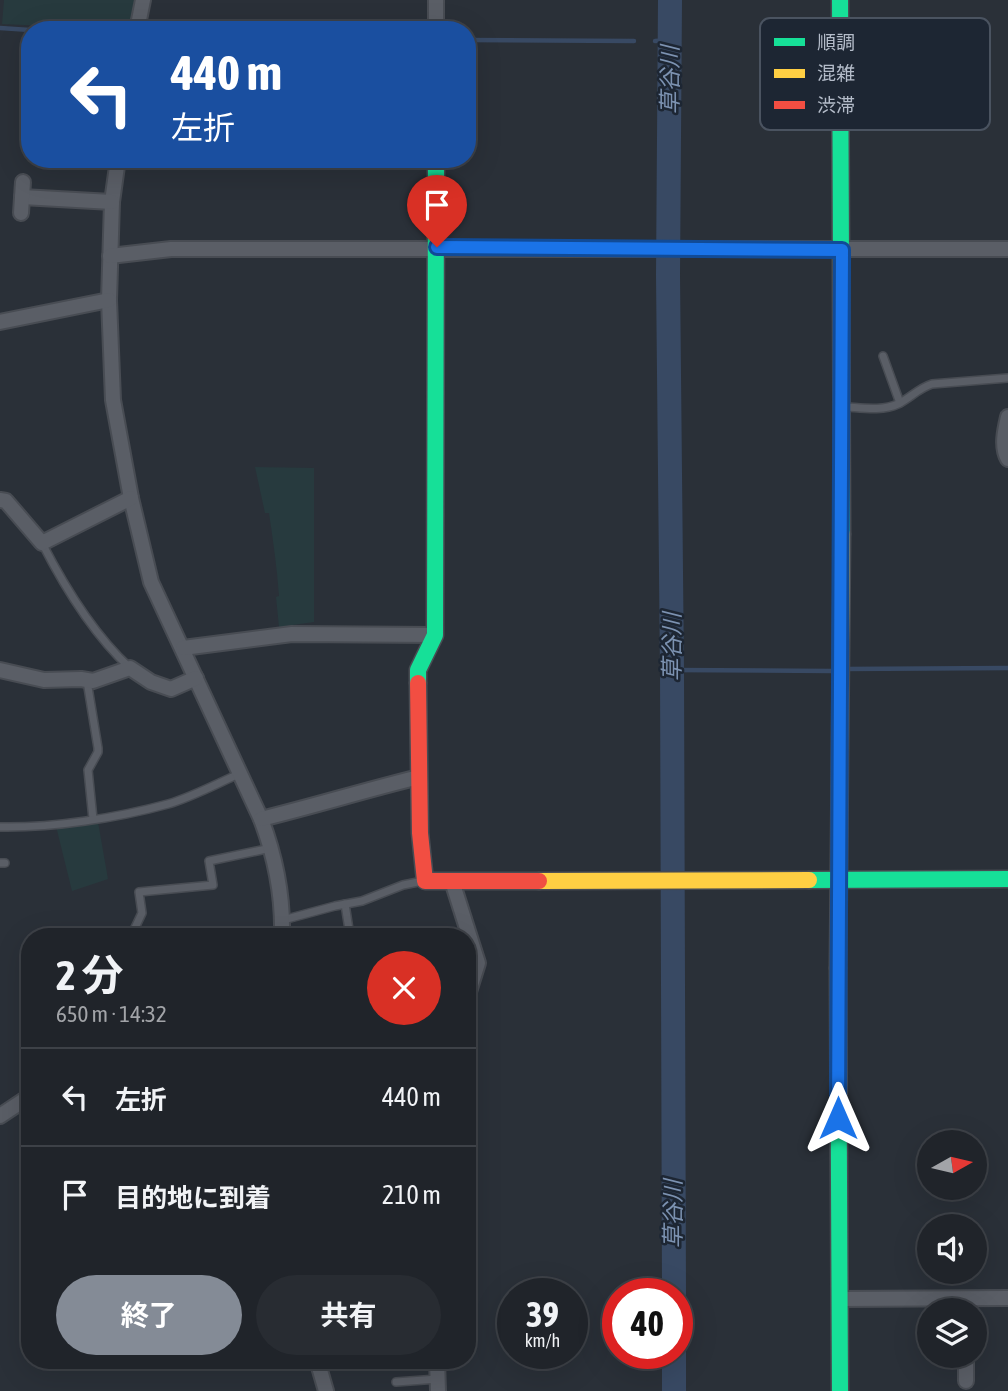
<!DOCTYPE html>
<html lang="ja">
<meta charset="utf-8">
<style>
:root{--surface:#20242a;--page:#282c32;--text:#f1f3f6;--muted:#a2a4a8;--line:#3d4147;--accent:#848b96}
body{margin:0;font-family:"Asap Condensed","Noto Sans JP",sans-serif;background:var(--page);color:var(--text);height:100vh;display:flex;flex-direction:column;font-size:26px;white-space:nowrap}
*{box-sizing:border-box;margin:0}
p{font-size:23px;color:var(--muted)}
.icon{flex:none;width:38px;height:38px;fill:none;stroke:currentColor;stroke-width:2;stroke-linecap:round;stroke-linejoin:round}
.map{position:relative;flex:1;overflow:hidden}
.sheet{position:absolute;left:21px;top:928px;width:455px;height:441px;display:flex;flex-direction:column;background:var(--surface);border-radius:28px;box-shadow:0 7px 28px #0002,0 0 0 2px var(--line)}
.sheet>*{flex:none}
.hud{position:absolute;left:21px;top:21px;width:455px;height:147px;border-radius:28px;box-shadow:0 7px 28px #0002,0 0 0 2px var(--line);background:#1a4fa0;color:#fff;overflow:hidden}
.needle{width:46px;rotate:82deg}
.fabs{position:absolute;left:917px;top:1130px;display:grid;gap:14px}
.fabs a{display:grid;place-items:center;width:70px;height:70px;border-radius:50%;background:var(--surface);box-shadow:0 7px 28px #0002,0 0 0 2px var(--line);font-size:35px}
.speed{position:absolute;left:497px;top:1278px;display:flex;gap:14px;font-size:35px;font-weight:700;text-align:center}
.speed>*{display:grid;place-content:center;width:91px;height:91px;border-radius:50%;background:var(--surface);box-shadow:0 7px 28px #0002,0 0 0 2px var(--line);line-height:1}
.speed small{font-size:18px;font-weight:400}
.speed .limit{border:10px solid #d22;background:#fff;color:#111}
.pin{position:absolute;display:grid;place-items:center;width:60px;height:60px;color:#fff;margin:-72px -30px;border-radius:50% 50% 50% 0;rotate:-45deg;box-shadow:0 0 7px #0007}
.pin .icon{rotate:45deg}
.me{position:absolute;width:77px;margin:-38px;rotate:0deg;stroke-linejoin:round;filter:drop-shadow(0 0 5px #0008)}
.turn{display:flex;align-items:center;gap:24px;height:147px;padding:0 35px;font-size:32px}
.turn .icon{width:91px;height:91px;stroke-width:2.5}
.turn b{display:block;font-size:49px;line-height:60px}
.round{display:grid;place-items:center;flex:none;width:74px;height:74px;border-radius:37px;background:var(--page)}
.overview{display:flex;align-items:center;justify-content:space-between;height:119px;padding:0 35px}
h1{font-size:42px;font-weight:700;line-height:52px}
.primary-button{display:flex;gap:14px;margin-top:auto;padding:14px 35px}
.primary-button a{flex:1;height:80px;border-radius:42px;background:var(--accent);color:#fff;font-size:28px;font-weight:700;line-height:80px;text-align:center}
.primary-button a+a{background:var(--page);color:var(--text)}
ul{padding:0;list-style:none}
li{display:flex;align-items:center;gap:21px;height:98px;padding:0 35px;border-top:2px solid var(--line)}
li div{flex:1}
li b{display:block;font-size:26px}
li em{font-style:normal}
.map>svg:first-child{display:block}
.green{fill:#273a3e}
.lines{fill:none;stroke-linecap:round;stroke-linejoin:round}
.stream{stroke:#384963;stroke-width:4.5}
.river{stroke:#384963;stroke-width:24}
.lane-casing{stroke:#484c53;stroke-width:10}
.street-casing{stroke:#484c53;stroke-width:18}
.fast-casing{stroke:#484c53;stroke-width:19}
.slow-casing{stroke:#484c53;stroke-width:19}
.jam-casing{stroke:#484c53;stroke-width:19}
.lane{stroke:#5a5e66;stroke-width:7}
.street{stroke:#5a5e66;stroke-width:14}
.fast{stroke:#16e098;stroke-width:16}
.slow{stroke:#ffcf43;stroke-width:16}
.jam{stroke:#f24e42;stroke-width:16}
.route-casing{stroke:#114b97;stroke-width:18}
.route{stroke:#1a73e8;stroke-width:12}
.labels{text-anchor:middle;stroke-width:5;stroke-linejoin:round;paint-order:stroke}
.water-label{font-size:23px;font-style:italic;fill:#7c92b1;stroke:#1d2633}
.key{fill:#1d2633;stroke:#4a5360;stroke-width:2}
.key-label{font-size:19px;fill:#b4bcc9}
</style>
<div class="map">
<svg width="1008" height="1391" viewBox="0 0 1008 1391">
<rect width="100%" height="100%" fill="#2a3038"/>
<g class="green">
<path d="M 4,0 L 137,0 L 133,30 L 2,24 Z"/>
<path d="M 255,467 L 314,468 L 314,622 L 279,627 L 276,597 L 279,596 C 277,568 273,540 269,513 L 265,513 Z"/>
<path d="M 98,822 L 108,879 L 72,891 L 56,826 Z"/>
</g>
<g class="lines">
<g class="stream">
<path d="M 0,28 L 30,30"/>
<path d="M 467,40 L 634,41"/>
<path d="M 655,41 L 671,40"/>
<path d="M 844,669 L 1008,668"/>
<path d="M 672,670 L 832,671"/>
</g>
<g class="river">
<path d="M 670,0 L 668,275 L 672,670 L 674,1293"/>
<path d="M 674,1353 L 674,1391"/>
</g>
<g class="lane-casing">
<g id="lane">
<path d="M 883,356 L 900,403"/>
<path d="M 847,407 C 863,408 883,411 898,404 C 910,398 919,388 932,384 L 1008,378"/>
<path d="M 42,543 C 65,588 93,634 130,668"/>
<path d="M 87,681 L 98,748 L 98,752 L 88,770 L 93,819"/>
<path d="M 0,827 C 53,828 117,818 168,804 C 192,797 216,784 239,774"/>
<path d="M 0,863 L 5,863"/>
<path d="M 345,904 L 350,936"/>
<path d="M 283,920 L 335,906 L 362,901 L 403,885 L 423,881"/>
<path d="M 134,936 L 133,932 L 142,913 L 139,892 L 213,885 L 209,861 L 271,848"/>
<path d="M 396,1382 L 438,1379"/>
</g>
</g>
<g class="street-casing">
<g id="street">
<path d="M 436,0 L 436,30"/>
<path d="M 137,30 L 143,0"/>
<path d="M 118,159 L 112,202 L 109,300 L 113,400 L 131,498 L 151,582 L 261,819 C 275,856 283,897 282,936"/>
<path d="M 22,197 L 112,202"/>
<path d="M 21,213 L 23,182"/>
<path d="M 110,256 L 171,249 L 1008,249"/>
<path d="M 0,322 L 109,300"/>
<path d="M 1008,417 C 1005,430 1001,447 1008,459"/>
<path d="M 0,500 L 6,501 L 42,543 L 131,498"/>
<path d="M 183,648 L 292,634 L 435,635"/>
<path d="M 0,670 L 44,680 L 81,679 L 93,681 L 130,668 L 151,682 L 171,689 L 196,678"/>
<path d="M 261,819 C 314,806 366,790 419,777"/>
<path d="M 452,881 L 478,963 L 467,998"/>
<path d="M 0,1116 L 30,1096"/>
<path d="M 840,1299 L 1008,1298"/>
<path d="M 317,1360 L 326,1391"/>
<path d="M 437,1360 L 438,1391"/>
<path d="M 966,1381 L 966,1356"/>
</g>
</g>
<g class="fast-casing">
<g id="fast">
<path d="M 840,0 L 842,534"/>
<path d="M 418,683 L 418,670 L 435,635 L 436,159"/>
<path d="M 809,880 L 1008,879"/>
<path d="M 838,968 L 840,1391"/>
</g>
</g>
<g class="slow-casing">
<g id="slow">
<path d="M 539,881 L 809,880"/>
<path d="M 838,968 L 842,534"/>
</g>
</g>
<g class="jam-casing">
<path id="jam" d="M 418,683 L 420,833 L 425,881 L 539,881"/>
</g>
<use href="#lane" class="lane"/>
<use href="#street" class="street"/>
<use href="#fast" class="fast"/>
<use href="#slow" class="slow"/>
<use href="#jam" class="jam"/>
</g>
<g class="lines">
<g class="route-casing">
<path id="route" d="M 437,247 L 842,250 L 838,1118"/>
</g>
<use href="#route" class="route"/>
</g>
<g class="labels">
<g class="water-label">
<text transform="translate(670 80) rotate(-90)" y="8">草谷川</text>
<text transform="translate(672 647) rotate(-90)" y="8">草谷川</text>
<text transform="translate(673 1214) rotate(-90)" y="8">草谷川</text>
</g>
</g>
<rect x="760" y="18" width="230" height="112" rx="10" class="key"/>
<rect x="774" y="38" width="31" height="8" fill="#16e098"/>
<rect x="774" y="69" width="31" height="9" fill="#ffcf43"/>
<rect x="774" y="101" width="31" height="8" fill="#f24e42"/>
<g class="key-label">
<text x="817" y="49">順調</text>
<text x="817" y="80">混雑</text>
<text x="817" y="112">渋滞</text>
</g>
</svg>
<div class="fabs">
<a><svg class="needle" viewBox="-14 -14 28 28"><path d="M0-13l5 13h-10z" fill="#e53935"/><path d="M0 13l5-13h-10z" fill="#a2a4a8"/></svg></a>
<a><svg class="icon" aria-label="sound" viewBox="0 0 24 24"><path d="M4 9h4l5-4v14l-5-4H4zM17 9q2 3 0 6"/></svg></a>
<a><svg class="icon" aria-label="layers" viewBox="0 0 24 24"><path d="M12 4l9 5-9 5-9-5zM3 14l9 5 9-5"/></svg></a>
</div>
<div class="speed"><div>39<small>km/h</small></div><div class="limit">40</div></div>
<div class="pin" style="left:437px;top:247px;background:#d93025"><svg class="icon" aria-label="arrive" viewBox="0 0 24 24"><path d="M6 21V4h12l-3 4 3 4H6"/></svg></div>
<svg class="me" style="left:838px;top:1118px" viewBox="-20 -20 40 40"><path d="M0-17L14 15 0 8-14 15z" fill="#1a73e8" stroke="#fff" stroke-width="4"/></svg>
<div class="hud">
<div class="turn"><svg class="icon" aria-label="left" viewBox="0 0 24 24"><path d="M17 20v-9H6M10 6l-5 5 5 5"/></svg><div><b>440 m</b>左折</div></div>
</div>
<section class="sheet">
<div class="overview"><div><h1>2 分</h1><p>650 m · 14:32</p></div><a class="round" style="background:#d93025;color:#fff"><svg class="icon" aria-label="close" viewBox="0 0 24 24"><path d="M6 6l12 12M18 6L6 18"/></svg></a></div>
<ul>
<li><svg class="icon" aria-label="left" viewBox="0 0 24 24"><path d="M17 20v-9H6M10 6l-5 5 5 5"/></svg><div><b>左折</b></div><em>440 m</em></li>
<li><svg class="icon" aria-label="arrive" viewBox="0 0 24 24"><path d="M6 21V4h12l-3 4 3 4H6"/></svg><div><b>目的地に到着</b></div><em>210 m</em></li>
</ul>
<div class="primary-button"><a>終了</a><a>共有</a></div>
</section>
</div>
